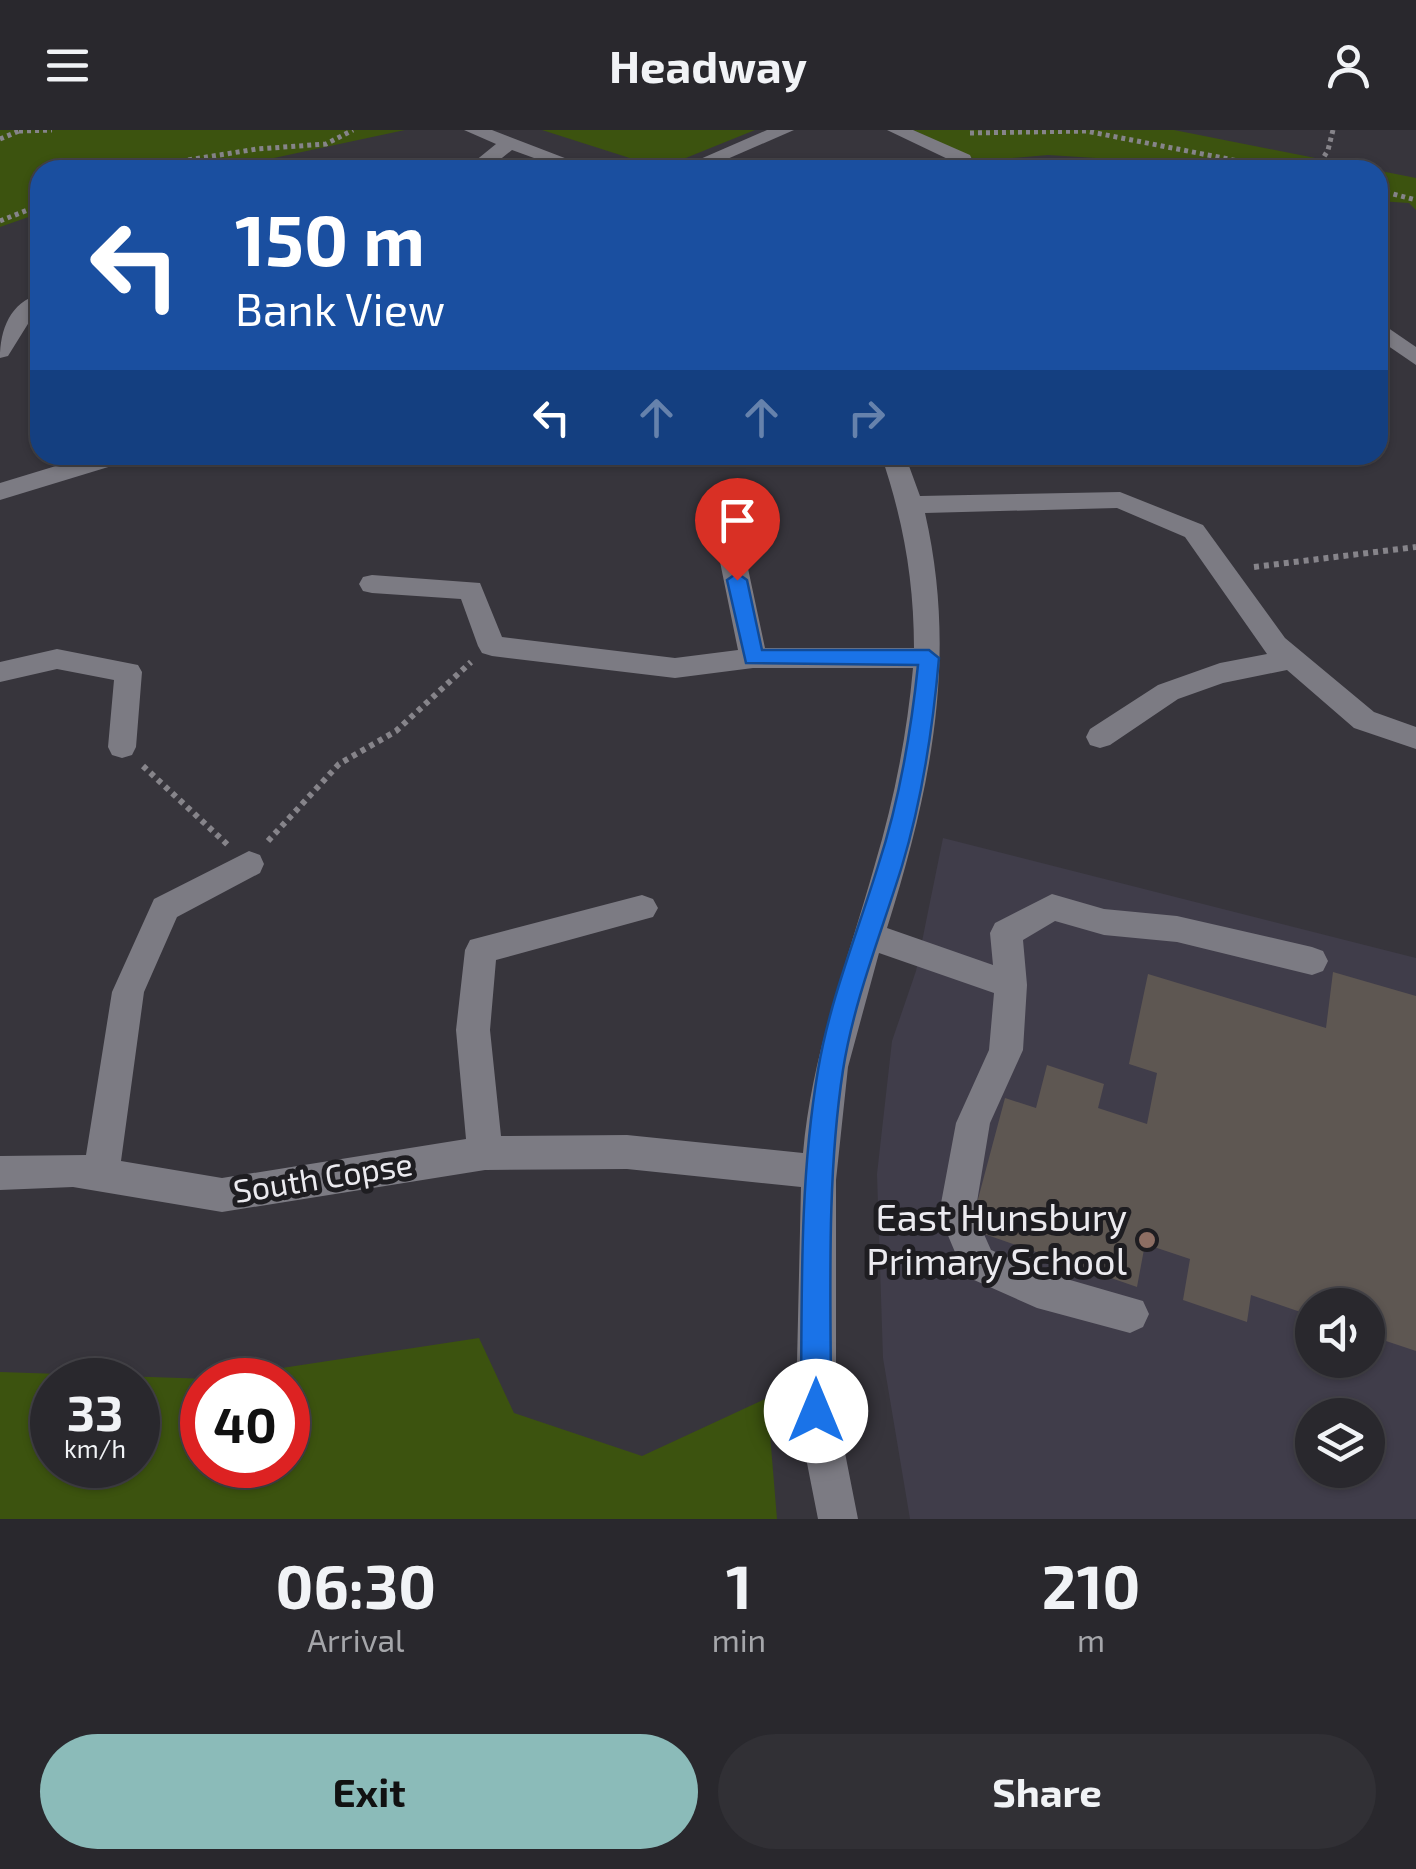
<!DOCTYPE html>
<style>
:root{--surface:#29282d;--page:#313035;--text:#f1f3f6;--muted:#a5a6aa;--line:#454449;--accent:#8bbbb9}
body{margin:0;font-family:"Exo 2",sans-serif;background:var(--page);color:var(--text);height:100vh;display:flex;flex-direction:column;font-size:38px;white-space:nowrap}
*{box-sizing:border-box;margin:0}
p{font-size:32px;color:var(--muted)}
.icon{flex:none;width:55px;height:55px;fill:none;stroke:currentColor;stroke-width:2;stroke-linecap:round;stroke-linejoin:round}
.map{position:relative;height:1389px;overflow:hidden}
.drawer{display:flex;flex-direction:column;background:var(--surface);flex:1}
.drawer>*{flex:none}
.guide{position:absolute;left:30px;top:30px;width:1358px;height:305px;border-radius:30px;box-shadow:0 2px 8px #0004,0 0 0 2px var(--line);background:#1a4fa0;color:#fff;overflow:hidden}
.fabs{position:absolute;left:1295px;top:1158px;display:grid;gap:20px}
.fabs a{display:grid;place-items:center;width:90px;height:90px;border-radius:50%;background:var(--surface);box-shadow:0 2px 8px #0004,0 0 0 2px var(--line);font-size:50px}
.speed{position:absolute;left:30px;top:1228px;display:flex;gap:20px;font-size:50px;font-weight:700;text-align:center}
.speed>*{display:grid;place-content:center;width:130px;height:130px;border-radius:50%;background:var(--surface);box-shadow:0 2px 8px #0004,0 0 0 2px var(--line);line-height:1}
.speed small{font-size:25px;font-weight:400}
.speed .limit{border:15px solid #d22;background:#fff;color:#111}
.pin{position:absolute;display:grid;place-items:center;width:85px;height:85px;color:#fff;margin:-102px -42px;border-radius:50% 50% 50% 0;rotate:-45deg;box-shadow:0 0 10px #0007}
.pin .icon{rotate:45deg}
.me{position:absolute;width:110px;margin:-55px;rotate:0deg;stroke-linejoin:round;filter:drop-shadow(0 0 8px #0008)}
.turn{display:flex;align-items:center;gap:35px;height:210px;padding:0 40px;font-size:45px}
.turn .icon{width:130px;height:130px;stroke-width:2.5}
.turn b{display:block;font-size:70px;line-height:85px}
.lanes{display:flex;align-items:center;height:95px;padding:0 40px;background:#0003;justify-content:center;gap:50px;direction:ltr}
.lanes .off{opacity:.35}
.eta{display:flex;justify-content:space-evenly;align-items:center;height:170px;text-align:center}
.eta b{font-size:60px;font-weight:700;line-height:70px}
.primary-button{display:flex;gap:20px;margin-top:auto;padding:20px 40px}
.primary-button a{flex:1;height:115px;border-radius:60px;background:var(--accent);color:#111;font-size:40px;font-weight:700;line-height:115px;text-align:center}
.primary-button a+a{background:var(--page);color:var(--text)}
header{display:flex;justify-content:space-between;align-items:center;height:130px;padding:0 40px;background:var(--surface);font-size:45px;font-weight:700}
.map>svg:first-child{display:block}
.built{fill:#403d4a;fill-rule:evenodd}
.green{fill:#3c530f;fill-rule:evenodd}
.building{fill:#5e5752}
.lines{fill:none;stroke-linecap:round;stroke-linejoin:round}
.path-far1{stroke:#86848a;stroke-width:5;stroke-dasharray:4 4;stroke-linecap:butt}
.path{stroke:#86848a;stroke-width:6;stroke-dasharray:5 5;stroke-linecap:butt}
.minor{fill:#7c7b83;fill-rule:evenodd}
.route{fill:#1a73e8;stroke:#114b97;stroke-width:2.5}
.education-dot{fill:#8d6e63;stroke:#1e1d21;stroke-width:4}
.labels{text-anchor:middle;stroke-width:10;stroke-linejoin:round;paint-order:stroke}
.street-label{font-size:32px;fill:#ebeaef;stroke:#1e1d21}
.near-poi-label{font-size:38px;fill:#ebeaef;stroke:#1e1d21;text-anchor:end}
</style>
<header><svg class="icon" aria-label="menu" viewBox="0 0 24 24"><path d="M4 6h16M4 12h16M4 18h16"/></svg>Headway<svg class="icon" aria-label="person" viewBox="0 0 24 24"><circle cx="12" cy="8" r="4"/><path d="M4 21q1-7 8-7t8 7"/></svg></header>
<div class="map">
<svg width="1416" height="1389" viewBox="0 0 1416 1389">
<rect width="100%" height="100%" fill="#37353c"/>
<path class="built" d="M 943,708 L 1416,828 L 1416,1389 L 910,1389 L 883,1228 L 877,1044 L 892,911 L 916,841 ZM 1312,1175 L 1368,1175 L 1368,1230 L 1312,1230 ZM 1312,1285 L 1368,1285 L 1368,1340 L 1312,1340 Z"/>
<g class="green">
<path d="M 0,0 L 405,0 L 217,40 L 40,40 L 40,83 L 0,97 Z"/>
<path d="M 542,0 L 755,0 L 661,38 Z"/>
<path d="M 913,0 L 1174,0 L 1416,48 L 1416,80 L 1409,73 L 1378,71 L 1378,40 L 1190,40 L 1160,32 L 1048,25 L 979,31 Z"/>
<path d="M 479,1208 L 514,1283 L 642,1326 L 767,1268 L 777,1389 L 0,1389 L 0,1242 L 210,1249 ZM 52,1250 L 138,1250 L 138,1335 L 52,1335 ZM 202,1250 L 288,1250 L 288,1335 L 202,1335 Z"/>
</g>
<path class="building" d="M 1333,842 L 1416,866 L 1416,1221 L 1368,1205 L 1368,1175 L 1312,1175 L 1312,1186 L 1251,1165 L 1247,1192 L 1183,1170 L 1190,1129 L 1145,1114 L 1137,1157 L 970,1099 L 1005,968 L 1036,978 L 1047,935 L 1104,954 L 1098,978 L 1147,994 L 1157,943 L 1129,934 L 1148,844 L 1326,898 Z"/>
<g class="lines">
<g class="path-far1">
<path d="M 19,1 L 52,0"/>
<path d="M 970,3 L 1086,1 L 1284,40"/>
<path d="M 0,9 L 19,1"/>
<path d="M 125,40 L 257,19 L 326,14 L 353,0"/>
<path d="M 1316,40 L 1328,20 L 1333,0"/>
<path d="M 1378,60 L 1416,70"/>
<path d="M 0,91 L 40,75"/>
</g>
<g class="path">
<path d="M 1254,437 L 1416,417"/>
<path d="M 143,636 L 229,716"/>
<path d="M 268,711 L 339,634 L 396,601 L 471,532"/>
</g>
<g class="minor">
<path d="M 464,0 L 492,0 L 596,40 L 567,40 L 512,20 L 487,40 L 464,40 L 496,14 Z"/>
<path d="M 767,0 L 794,0 L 702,40 L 675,40 Z"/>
<path d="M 887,0 L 913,0 L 970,25 L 977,40 L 957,40 L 954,32 Z"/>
<path d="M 40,164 L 40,182 L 31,189 L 8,226 L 0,228 C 0,200 10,172 40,164 Z"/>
<path d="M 1378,191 L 1416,217 L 1416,235 L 1378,209 Z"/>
<path d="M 92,325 L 131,325 L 128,331 L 0,370 L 0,353 Z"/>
<path d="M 881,325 L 905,325 L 920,366 L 1120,362 L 1203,395 L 1285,508 L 1374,582 L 1416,597 L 1416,619 L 1354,598 L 1287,540 L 1223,553 L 1178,569 L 1110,615 L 1100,618 L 1090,615 L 1086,607 L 1090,599 L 1158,555 L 1220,533 L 1267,524 L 1185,407 L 1117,378 L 925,383 C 958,527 931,659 887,798 L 993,835 L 990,803 L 995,793 L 1052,764 L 1104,779 L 1177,786 L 1312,817 L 1323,821 L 1328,831 L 1323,841 L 1312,845 L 1177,812 L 1104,805 L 1055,791 L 1023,810 L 1027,855 L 1023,920 L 990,993 L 975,1084 L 991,1120 L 1039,1141 L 1143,1171 L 1149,1184 L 1143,1197 L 1130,1203 L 1037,1178 L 965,1146 L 939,1084 L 956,993 L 989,920 L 994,863 L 879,823 L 848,937 L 836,1050 L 836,1277 L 858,1389 L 818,1389 L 796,1277 L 801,1057 L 627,1039 L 485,1040 L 222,1082 L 73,1057 L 0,1060 L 0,1026 L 86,1025 L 112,862 L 154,769 L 249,721 L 260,725 L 264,734 L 260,743 L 177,787 L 144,862 L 121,1031 L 222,1048 L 466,1009 L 456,900 L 465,820 L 470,810 L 642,765 L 653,769 L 658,778 L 653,787 L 496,830 L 490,900 L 501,1006 L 627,1005 L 803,1023 C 812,921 848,831 875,734 C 894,670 907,605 913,538 L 753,538 L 675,548 L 492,526 L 482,523 L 478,516 L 461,469 L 372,463 L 363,461 L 359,454 L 363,447 L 372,445 L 480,453 L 502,507 L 675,528 L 738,520 L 708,373 L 721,365 L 734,373 L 765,518 L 914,518 C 914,450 903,389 881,325 Z"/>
<path d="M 57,519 L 138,535 L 142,542 L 136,617 L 132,625 L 122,628 L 112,625 L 108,617 L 114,550 L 57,539 L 0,552 L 0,532 Z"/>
</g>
</g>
<path class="route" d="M 737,443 L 747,450 L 762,520 L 929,520 L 939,528 C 933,597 922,670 902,736 C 881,804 854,870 843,940 C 826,1052 831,1168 831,1281 L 826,1291 L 816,1296 L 805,1291 L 801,1281 C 802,1168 799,1052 818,940 C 830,869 857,804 878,736 C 899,672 911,602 918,535 L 746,533 L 727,450 Z"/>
<circle class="education-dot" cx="1147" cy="1110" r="10"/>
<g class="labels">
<g class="street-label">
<text transform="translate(323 1048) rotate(-9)" y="11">South Copse</text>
</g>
<g class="near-poi-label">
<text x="1127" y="1101">East Hunsbury<tspan x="1127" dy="44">Primary School</tspan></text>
</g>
</g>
</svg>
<div class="fabs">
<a><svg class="icon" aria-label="sound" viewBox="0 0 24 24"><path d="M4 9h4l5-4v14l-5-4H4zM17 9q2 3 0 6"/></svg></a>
<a><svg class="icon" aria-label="layers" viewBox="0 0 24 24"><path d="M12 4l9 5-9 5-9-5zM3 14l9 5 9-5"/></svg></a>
</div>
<div class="speed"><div>33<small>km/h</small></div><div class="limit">40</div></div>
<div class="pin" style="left:737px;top:450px;background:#d93025"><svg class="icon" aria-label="arrive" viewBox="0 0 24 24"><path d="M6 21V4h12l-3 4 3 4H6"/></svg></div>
<svg class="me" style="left:816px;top:1281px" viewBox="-20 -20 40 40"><circle r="19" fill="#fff"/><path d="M0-13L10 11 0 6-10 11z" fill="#1a73e8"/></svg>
<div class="guide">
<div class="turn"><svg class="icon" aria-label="left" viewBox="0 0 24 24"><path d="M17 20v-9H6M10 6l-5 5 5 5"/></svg><div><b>150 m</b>Bank View</div></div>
<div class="lanes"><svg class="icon" aria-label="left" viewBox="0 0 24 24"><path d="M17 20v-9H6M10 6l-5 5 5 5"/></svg><svg class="icon off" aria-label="ahead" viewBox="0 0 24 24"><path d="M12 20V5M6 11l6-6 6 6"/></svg><svg class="icon off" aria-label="ahead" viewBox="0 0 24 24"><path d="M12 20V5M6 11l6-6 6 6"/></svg><svg class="icon off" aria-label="right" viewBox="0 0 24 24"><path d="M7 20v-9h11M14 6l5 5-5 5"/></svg></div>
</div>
</div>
<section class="drawer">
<div class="eta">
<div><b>06:30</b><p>Arrival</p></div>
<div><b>1</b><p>min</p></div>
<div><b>210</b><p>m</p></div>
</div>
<div class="primary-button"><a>Exit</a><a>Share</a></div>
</section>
